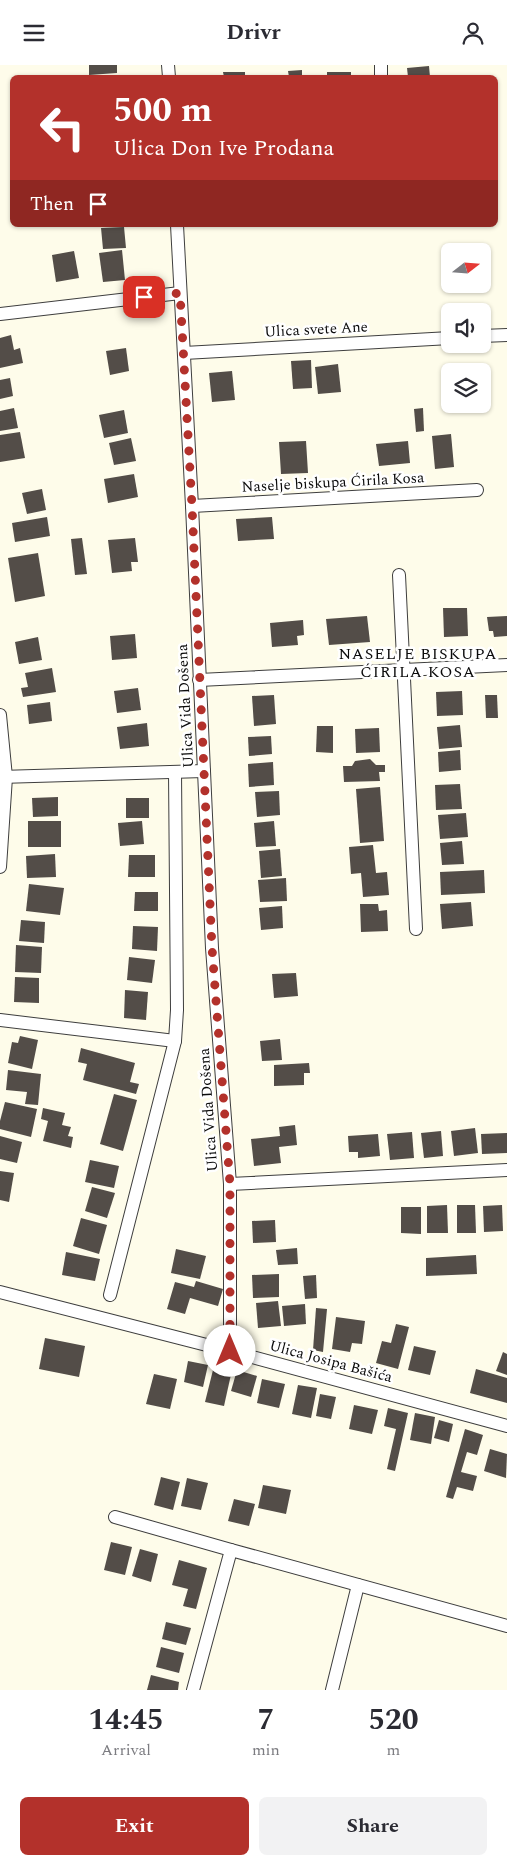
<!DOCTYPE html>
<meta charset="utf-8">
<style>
:root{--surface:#fff;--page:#f2f2f3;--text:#2b2b33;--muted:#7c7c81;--accent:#b3312b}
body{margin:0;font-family:Spectral,serif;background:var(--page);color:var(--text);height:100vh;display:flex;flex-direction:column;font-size:19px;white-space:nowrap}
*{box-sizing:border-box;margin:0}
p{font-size:16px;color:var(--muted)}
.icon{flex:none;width:28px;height:28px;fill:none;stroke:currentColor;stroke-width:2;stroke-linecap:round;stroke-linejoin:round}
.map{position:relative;height:1625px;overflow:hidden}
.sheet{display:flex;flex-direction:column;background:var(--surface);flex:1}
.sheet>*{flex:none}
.banner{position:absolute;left:10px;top:10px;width:488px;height:152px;border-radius:8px;box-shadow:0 1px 4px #0004;background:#b3312b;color:#fff;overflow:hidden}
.needle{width:32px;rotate:73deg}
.fabs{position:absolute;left:441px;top:178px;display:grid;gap:10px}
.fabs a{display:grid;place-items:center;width:50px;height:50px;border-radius:8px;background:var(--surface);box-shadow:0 1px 4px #0004;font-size:25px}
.pin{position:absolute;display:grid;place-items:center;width:42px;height:42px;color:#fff;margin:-21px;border-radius:10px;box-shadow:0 2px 8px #0006}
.me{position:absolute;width:55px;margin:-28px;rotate:0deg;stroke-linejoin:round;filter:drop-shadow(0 0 4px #0008)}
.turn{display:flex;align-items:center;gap:18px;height:105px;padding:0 20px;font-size:22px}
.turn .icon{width:65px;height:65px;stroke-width:2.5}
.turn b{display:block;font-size:35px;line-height:42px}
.then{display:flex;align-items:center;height:48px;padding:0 20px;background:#0003;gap:10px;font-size:19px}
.eta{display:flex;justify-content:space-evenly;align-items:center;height:85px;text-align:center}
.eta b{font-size:30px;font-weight:700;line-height:35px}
.button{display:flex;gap:10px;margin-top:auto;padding:10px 20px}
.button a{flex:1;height:58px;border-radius:8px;background:var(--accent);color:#fff;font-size:20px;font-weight:700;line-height:58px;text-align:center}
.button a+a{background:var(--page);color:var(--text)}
header{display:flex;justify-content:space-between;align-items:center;height:65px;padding:0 20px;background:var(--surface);font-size:22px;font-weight:700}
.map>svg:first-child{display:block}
.building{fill:#534d48}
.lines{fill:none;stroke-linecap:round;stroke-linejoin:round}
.street-casing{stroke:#3e3e3e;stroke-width:14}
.street{stroke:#fff;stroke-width:12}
.route{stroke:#b3312b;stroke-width:9;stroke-dasharray:0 16.2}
.labels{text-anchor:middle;stroke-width:5;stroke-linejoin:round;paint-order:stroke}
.street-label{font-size:15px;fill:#0b0b0b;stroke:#fff}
.neighbourhood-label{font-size:16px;letter-spacing:1px;fill:#0b0b0b;stroke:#fff}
</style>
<header><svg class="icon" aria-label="menu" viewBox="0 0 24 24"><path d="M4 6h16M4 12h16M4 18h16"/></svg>Drivr<svg class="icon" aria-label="person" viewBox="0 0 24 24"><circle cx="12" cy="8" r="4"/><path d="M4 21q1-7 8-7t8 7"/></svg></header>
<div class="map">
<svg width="507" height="1625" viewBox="0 0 507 1625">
<rect width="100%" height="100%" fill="#fefcea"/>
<g class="building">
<path d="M 89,0 L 117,0 L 117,8 L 89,10 Z"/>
<path d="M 429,1 L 430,12 L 408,12 L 407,3 Z"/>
<path d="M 302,5 L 302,12 L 289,12 L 288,6 Z"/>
<path d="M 223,7 L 245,7 L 245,12 L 224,12 Z"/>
<rect x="327" y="7" width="24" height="5"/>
<path d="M 124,162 L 126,183 L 103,184 L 101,163 Z"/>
<path d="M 122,185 L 125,215 L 103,217 L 99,188 Z"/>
<path d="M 74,186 L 79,213 L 56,217 L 52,190 Z"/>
<path d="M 11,270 L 14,285 L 20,283 L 23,298 L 0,303 L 0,273 Z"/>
<path d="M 126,283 L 129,306 L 110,310 L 106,286 Z"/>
<path d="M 311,295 L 312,323 L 293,324 L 291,296 Z"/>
<path d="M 338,299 L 341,327 L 318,329 L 315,302 Z"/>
<path d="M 232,306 L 235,335 L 212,337 L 209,308 Z"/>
<path d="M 10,313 L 13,331 L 0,334 L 0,315 Z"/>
<path d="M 14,343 L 18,363 L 0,366 L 0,346 Z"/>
<path d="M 423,343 L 424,366 L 416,367 L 414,344 Z"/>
<path d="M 124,345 L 128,368 L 104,373 L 99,350 Z"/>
<path d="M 20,367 L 25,393 L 0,397 L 0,370 Z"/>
<path d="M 451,369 L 454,402 L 435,404 L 432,371 Z"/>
<path d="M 131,373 L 136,396 L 114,400 L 109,378 Z"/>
<path d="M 306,376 L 308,408 L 281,409 L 279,377 Z"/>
<path d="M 408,376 L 410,398 L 379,401 L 376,379 Z"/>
<path d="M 134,409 L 138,432 L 108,438 L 104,414 Z"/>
<path d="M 42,424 L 46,445 L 27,449 L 22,428 Z"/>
<path d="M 47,452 L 50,471 L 15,477 L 12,458 Z"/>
<path d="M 272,452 L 274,474 L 238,476 L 236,454 Z"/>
<path d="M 82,473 L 87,509 L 75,510 L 71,474 Z"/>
<path d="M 135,473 L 138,497 L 131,497 L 132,506 L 112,508 L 108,475 Z"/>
<path d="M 38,488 L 45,531 L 15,537 L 8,493 Z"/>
<path d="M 443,543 L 467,543 L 468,571 L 444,572 Z"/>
<path d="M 367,551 L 370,577 L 329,580 L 326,554 Z"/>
<path d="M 507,551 L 507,571 L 494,572 L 493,566 L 489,566 L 487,552 Z"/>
<path d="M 303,555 L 304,570 L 297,571 L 298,580 L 272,582 L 270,558 Z"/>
<path d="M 135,569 L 137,593 L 112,595 L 110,571 Z"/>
<path d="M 38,572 L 42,595 L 19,599 L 15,577 Z"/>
<path d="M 52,603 L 56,627 L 23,632 L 21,623 L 28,622 L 25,608 Z"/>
<path d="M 138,623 L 141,645 L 117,648 L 114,626 Z"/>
<path d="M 462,626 L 463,650 L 437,651 L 436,627 Z"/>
<path d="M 274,630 L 276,659 L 254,661 L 252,631 Z"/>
<path d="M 485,630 L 497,630 L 498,653 L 486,653 Z"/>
<path d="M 50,637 L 52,656 L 29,659 L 27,640 Z"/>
<path d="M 147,658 L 149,681 L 120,684 L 117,662 Z"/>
<path d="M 460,660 L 462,682 L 439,684 L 437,662 Z"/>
<path d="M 317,661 L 333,661 L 333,688 L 316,687 Z"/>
<path d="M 379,663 L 380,687 L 356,688 L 355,664 Z"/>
<path d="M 271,671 L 272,689 L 249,691 L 248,672 Z"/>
<path d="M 460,685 L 461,705 L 439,707 L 438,687 Z"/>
<path d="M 370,694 L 376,700 L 385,700 L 385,707 L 379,707 L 380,716 L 344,717 L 343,701 L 352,701 L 355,696 Z"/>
<path d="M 273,697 L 274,720 L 249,722 L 248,699 Z"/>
<path d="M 460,719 L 462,744 L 436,745 L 435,720 Z"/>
<path d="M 380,722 L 384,776 L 360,778 L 356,724 Z"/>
<path d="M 279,726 L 280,750 L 257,752 L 255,727 Z"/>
<path d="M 58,732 L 58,751 L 33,752 L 32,733 Z"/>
<rect x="126" y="733" width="23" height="20"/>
<path d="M 466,748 L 468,772 L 440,774 L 438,750 Z"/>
<rect x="28" y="756" width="33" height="26"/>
<path d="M 142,756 L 144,779 L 120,781 L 118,758 Z"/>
<path d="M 274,756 L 276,781 L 256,782 L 254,758 Z"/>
<path d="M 462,776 L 464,799 L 442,800 L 440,778 Z"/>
<path d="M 373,780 L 376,808 L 387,807 L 389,830 L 363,832 L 361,808 L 351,809 L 349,782 Z"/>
<path d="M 280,784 L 282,811 L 261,813 L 259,786 Z"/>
<path d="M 55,789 L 56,812 L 27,813 L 26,791 Z"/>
<path d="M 129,790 L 155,790 L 155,812 L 128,812 Z"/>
<path d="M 484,805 L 485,828 L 441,830 L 440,807 Z"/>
<path d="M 286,813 L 287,836 L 260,837 L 258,815 Z"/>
<path d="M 29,819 L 64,823 L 60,850 L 26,846 Z"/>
<path d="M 135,827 L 158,827 L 158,846 L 134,846 Z"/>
<path d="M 471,837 L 473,861 L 442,864 L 440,839 Z"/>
<path d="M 360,839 L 378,839 L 379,846 L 387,845 L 388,866 L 361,867 Z"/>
<path d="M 282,841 L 283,863 L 261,865 L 259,843 Z"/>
<path d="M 21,855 L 45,857 L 44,878 L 19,876 Z"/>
<path d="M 133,861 L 158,862 L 157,886 L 132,884 Z"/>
<path d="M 16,880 L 42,882 L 41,908 L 15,907 Z"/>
<path d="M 129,892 L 155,895 L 152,918 L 127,915 Z"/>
<path d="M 296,908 L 298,931 L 274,933 L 272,909 Z"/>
<path d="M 15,912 L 39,913 L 39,938 L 14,937 Z"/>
<path d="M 125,925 L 148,927 L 146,955 L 124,953 Z"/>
<path d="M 20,971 L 38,975 L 32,1004 L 8,998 L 12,977 L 18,978 Z"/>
<path d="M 280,974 L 282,995 L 262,996 L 260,976 Z"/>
<path d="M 81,983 L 135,998 L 130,1017 L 139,1019 L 136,1029 L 83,1015 L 87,999 L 78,997 Z"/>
<path d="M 309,998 L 310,1008 L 304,1008 L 304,1020 L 274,1021 L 274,1000 Z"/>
<path d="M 8,1005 L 41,1009 L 38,1040 L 25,1039 L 27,1027 L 6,1025 Z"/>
<path d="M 114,1029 L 137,1035 L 123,1086 L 100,1079 Z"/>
<path d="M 5,1037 L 37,1044 L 31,1072 L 0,1064 L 0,1056 Z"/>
<path d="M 43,1043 L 65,1048 L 62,1060 L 71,1062 L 68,1071 L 73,1072 L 71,1083 L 43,1076 L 48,1056 L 41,1054 Z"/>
<path d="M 295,1060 L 297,1080 L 279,1082 L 281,1098 L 254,1101 L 251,1074 L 280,1071 L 279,1062 Z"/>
<path d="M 475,1063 L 478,1088 L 454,1091 L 451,1066 Z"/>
<path d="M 441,1066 L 443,1091 L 424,1093 L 421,1068 Z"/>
<path d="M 412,1067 L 414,1093 L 390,1095 L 387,1069 Z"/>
<path d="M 507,1068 L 507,1088 L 482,1089 L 481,1069 Z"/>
<path d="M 378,1069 L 380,1091 L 358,1093 L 358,1087 L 349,1087 L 348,1071 Z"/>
<path d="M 0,1071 L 22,1077 L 17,1098 L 0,1094 Z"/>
<path d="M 90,1095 L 119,1101 L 114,1123 L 85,1117 Z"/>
<path d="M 0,1106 L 14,1108 L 9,1137 L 0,1135 Z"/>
<path d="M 92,1122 L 115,1128 L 107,1153 L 85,1146 Z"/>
<path d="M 447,1140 L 448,1168 L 427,1168 L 427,1141 Z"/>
<path d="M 457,1140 L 475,1140 L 476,1168 L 457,1168 Z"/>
<path d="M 502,1140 L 503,1166 L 484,1167 L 483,1141 Z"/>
<path d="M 401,1142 L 421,1142 L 421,1169 L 401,1168 Z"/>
<path d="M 81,1153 L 107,1160 L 99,1189 L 73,1181 Z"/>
<path d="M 275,1155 L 276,1177 L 253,1178 L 252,1156 Z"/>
<path d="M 297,1183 L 298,1199 L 278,1200 L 276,1185 Z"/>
<path d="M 176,1184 L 206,1191 L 200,1214 L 171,1208 Z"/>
<path d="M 66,1187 L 100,1194 L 95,1216 L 62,1210 Z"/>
<path d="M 476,1190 L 477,1209 L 426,1211 L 426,1193 Z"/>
<path d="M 279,1209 L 279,1232 L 253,1233 L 252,1210 Z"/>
<path d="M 316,1210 L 317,1233 L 305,1234 L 303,1211 Z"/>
<path d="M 196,1216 L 223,1224 L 218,1241 L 190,1233 L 185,1249 L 167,1244 L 175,1217 L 194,1222 Z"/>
<path d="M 278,1236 L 281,1261 L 258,1263 L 256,1238 Z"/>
<path d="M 305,1239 L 306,1259 L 284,1261 L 282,1241 Z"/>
<path d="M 316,1243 L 327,1244 L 323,1287 L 313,1285 Z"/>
<path d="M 336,1252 L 365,1256 L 362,1279 L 352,1278 L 350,1287 L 332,1284 Z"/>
<path d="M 396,1259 L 409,1262 L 398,1304 L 376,1298 L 382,1276 L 391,1278 Z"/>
<path d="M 45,1273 L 85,1281 L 79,1312 L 39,1304 Z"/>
<path d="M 414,1281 L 436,1286 L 430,1310 L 408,1305 Z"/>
<path d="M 503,1287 L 507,1289 L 507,1310 L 496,1306 Z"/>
<path d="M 188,1296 L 208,1300 L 203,1322 L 184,1317 Z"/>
<path d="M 214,1301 L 232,1305 L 224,1341 L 205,1337 Z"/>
<path d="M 476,1304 L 507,1313 L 507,1338 L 470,1328 Z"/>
<path d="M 237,1305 L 257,1311 L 251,1332 L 231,1326 Z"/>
<path d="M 154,1309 L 177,1314 L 170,1344 L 146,1339 Z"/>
<path d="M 262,1314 L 285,1319 L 279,1343 L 257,1338 Z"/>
<path d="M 298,1320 L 317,1323 L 311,1353 L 292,1349 Z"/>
<path d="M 320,1329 L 336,1332 L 331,1354 L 316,1351 Z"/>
<path d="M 354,1340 L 378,1345 L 372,1369 L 349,1364 Z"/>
<path d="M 388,1343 L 408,1348 L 395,1406 L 387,1404 L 396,1364 L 384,1361 Z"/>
<path d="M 415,1348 L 435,1352 L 431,1379 L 410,1375 Z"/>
<path d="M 439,1355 L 453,1359 L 449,1377 L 434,1373 Z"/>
<path d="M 465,1364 L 483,1370 L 477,1390 L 467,1387 L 461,1407 L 477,1411 L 473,1426 L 457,1422 L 453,1434 L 446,1432 Z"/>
<path d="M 490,1384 L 507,1389 L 506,1413 L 484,1406 Z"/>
<path d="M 161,1412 L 180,1417 L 173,1445 L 154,1440 Z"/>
<path d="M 187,1413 L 208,1418 L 201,1445 L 181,1441 Z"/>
<path d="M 263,1420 L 291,1425 L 286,1449 L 258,1443 Z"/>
<path d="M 234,1434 L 255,1439 L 249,1461 L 228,1456 Z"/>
<path d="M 111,1477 L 132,1482 L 125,1510 L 104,1505 Z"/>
<path d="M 140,1484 L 158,1489 L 151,1517 L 132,1511 Z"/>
<path d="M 179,1495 L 207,1503 L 196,1544 L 183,1541 L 188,1524 L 172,1520 Z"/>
<path d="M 166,1557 L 191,1563 L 186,1580 L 162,1574 Z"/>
<path d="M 161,1582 L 184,1588 L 179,1608 L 156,1602 Z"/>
<path d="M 151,1610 L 179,1617 L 178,1625 L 147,1625 Z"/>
</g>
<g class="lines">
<g class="street-casing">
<g id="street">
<path d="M 168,0 L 169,12"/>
<path d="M 381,0 L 381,12"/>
<path d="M 177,160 L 192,441 L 212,883 L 230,1119 L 230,1286"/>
<path d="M 0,249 L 180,228"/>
<path d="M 482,271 L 507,270"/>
<path d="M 184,288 L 450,273"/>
<path d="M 192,441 L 477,425"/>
<path d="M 399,510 L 416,864"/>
<path d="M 199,615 L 507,600"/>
<path d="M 0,650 L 6,712 L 0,802"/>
<path d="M 0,712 L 204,706"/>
<path d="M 0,955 L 175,976"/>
<path d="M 230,1119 L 507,1105"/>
<path d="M 0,1227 L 230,1286 L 507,1361"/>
<path d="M 110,1230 L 175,976 L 177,945 L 175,707"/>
<path d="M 115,1452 L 231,1485 L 193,1625"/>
<path d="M 231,1485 L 507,1561"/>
<path d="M 332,1625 L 358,1520"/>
</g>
</g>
<use href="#street" class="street"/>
</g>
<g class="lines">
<path class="route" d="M 144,232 L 180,228 L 192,441 L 212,883 L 230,1119 L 230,1286"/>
</g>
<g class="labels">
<g class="street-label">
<text transform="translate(316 264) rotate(-3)" y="5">Ulica svete Ane</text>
<text transform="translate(333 417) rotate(-3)" y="5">Naselje biskupa Ćirila Kosa</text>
<text transform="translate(185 641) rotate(-93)" y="5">Ulica Vida Došena</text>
<text transform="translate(208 1045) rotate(-94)" y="5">Ulica Vida Došena</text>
<text transform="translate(331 1296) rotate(15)" y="5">Ulica Josipa Bašića</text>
</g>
<g class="neighbourhood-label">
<text x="418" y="594">NASELJE BISKUPA<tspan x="418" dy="18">ĆIRILA KOSA</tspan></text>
</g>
</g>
</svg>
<div class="fabs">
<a><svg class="needle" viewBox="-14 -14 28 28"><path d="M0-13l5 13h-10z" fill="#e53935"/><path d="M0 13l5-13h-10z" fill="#7c7c81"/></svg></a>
<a><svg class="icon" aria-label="sound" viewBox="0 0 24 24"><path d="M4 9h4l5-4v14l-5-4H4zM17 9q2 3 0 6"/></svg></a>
<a><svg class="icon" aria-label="layers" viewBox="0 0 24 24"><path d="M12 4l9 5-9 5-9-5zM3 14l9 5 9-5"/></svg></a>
</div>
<div class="pin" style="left:144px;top:232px;background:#d93025"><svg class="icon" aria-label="arrive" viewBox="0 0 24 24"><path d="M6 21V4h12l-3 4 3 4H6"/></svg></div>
<svg class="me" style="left:230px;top:1286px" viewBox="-20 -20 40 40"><circle r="19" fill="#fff"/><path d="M0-13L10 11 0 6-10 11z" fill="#b3312b"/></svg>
<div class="banner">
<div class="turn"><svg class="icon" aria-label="left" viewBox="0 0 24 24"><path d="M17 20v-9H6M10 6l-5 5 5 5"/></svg><div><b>500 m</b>Ulica Don Ive Prodana</div></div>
<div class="then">Then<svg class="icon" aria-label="arrive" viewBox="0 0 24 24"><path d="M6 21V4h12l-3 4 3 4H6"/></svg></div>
</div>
</div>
<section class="sheet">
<div class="eta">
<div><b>14:45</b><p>Arrival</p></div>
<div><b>7</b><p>min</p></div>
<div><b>520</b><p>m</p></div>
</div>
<div class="button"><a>Exit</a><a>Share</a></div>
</section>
